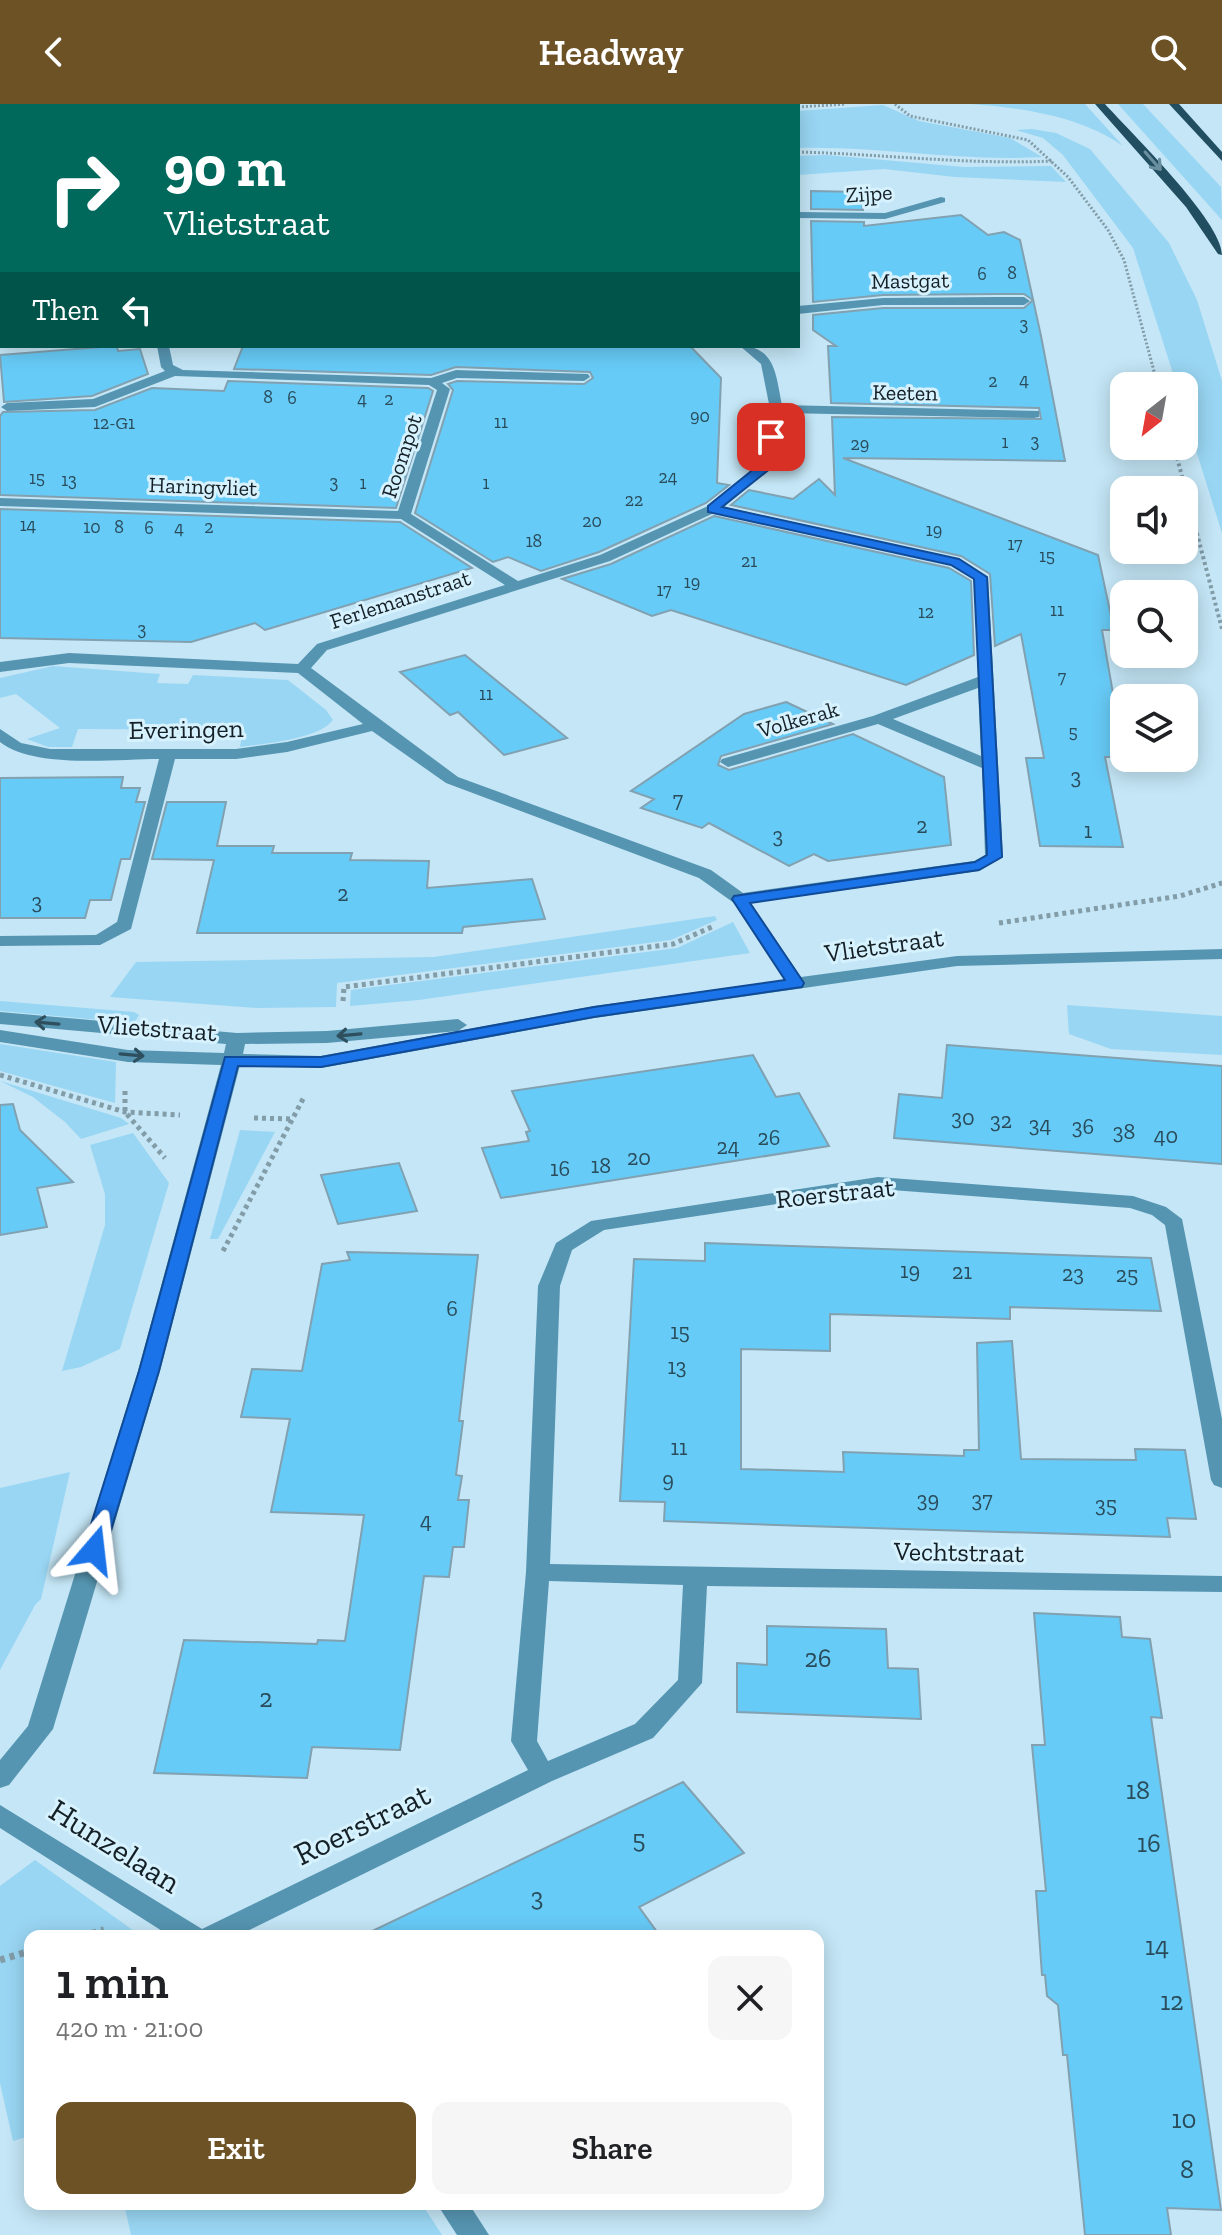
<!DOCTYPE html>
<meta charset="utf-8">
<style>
:root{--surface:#fff;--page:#f6f6f6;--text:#202124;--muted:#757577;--accent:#6c5224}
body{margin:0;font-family:"Zilla Slab",serif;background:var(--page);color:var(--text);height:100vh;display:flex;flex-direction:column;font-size:30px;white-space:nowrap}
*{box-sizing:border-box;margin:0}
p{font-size:26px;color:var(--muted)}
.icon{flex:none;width:44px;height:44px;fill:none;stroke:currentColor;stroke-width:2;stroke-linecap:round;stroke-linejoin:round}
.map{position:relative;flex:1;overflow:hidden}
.details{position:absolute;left:24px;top:1826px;width:800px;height:280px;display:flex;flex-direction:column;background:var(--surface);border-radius:16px;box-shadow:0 4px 20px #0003}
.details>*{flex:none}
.guide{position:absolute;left:0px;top:0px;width:800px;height:244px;box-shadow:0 4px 20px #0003;background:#00695c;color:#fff;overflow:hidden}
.needle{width:52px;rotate:211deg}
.buttons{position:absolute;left:1110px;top:268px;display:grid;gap:16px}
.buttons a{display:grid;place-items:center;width:88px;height:88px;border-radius:16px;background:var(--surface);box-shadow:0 4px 20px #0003;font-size:40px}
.pin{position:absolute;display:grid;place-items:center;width:68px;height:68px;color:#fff;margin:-34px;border-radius:16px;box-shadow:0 4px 12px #0006}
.me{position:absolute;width:88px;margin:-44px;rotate:17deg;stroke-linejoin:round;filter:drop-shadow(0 0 6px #0008)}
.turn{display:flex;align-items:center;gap:28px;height:168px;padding:0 32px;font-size:36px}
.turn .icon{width:104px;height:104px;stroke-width:2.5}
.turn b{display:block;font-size:56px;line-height:68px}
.then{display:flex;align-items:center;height:76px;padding:0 32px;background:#0003;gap:16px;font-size:30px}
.round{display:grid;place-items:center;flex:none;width:84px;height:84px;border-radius:16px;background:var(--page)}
.head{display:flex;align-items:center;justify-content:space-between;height:136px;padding:0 32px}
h1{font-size:48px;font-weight:600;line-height:60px}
.button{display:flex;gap:16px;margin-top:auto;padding:16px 32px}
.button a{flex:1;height:92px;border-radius:16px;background:var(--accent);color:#fff;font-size:32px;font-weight:600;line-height:92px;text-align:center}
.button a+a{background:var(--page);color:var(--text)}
header{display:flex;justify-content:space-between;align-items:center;height:104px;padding:0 32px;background:var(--accent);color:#fff;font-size:36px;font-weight:600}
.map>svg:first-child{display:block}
.green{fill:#99d6f3}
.building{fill:#67cbf7;stroke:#81a1b1;stroke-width:2}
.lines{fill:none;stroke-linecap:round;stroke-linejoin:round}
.path-far3{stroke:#829ca8;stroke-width:3;stroke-dasharray:2 2;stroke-linecap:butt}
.path-far2{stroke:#829ca8;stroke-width:4;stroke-dasharray:3 3;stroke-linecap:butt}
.path-far1{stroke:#829ca8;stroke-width:5;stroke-dasharray:4 4;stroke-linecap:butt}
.path{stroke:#829ca8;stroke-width:7;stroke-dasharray:5 5;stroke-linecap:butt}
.minor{fill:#5695b1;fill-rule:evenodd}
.major{fill:#214e61;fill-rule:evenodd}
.oneway{stroke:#6a90a0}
.oneway2{stroke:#2e4f5e}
.route{fill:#1a73e8;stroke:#114b97;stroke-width:2}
.labels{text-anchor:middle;stroke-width:6;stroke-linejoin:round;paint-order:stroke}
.far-number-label{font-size:18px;fill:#294b5a}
.far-street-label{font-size:22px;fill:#142026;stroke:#d7f2ff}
.number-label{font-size:22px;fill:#294b5a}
.street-label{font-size:26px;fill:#142026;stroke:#d7f2ff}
.near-number-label{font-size:26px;fill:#294b5a}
.near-street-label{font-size:32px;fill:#142026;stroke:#d7f2ff}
</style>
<header><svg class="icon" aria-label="back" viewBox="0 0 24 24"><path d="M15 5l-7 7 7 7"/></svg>Headway<svg class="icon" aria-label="search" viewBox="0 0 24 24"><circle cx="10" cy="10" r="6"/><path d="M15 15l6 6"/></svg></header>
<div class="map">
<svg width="1222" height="2131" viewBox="0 0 1222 2131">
<rect width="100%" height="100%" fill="#c4e6f6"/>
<g class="green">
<path d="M 971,0 L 1085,0 L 1123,42 C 1080,12 1023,4 971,0 Z"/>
<path d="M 1118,0 L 1143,0 L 1221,83 L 1222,116 Z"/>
<path d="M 883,1 L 919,17 L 1010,34 L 1042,53 C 960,58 880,42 798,44 L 798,7 Z"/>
<path d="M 1032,25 L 1056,29 L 1090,45 L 1169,139 L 1197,196 L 1222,277 L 1222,429 L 1184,308 L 1184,282 L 1177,282 L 1133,144 L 1063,51 L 1043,34 L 1016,26 Z"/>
<path d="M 827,51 L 964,63 L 1051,62 L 1066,78 L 955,73 L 884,65 L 798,71 L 798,52 Z"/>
<path d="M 53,562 L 160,570 L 157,579 L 188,580 L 193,571 L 288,576 L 326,606 L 333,616 C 319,635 263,640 240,643 L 243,626 L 78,625 L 72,643 L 48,643 L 27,635 L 60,624 L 16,590 L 0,594 L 0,574 Z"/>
<path d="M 715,812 L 717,816 L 671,836 L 337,879 L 336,903 L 256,904 L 110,893 L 136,858 L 434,853 Z"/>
<path d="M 733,818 L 750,849 L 419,896 L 350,902 L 351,886 L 677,844 Z"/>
<path d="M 0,897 L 134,908 L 139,911 L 134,919 L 0,907 Z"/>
<path d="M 1067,901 L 1222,912 L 1222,951 L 1111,945 L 1069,930 Z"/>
<path d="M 0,940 L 116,958 L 115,999 L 0,967 Z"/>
<path d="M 0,977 L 121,1014 L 129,1020 L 81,1035 L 65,1018 L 33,993 Z"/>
<path d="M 240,1026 L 275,1028 L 218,1135 L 210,1135 Z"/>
<path d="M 133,1029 L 169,1079 L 120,1245 L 81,1263 L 62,1267 L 105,1121 L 105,1090 L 90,1041 Z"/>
<path d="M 70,1368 L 41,1495 L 35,1501 L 0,1566 L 0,1384 Z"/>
<path d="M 35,1756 L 141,1832 L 30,1832 L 30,2032 L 13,2037 L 0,1979 L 0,1782 Z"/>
<path d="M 124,2100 L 422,2100 L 442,2131 L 131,2131 Z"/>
</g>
<g class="building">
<path d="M 811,87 L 861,88 L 863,106 L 811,105 Z"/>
<path d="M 961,111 L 988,131 L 1004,128 L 1020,136 L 1041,232 L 1065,357 L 843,354 L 1098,451 L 1114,526 L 1102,526 L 1124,653 L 1105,653 L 1123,743 L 1040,742 L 1026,654 L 1044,654 L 1021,530 L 995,542 L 990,470 L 961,452 L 731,401 L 749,386 L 793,395 L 819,375 L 835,391 L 832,313 L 1041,315 L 1039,304 L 831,299 L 828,242 L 836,242 L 813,226 L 813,211 L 883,204 L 1024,204 L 1033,196 L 1024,190 L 996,190 L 883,191 L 813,198 L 811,117 L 864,118 L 864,122 Z"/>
<path d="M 113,242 L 117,242 L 118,247 L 140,245 L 148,270 L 92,292 L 4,298 L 0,251 Z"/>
<path d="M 243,242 L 690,242 L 721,274 L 717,379 L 729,381 L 706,399 L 599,448 L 541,467 L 508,453 L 493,458 L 415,409 L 453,286 L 448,280 L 457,277 L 584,280 L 593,274 L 590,268 L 456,263 L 431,271 L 234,265 Z"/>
<path d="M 228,277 L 428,284 L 433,287 L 396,404 L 0,391 L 0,312 L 3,308 L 95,306 L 152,284 L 224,287 Z"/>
<path d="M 0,405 L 400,418 L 472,464 L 265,526 L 255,519 L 191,538 L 0,534 Z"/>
<path d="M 714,412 L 949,464 L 971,477 L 974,551 L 906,581 L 671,506 L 652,512 L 562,475 L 611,460 Z"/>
<path d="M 465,551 L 567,634 L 504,651 L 458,608 L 450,611 L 400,568 Z"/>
<path d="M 786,598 L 833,620 L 721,652 L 718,661 L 729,666 L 853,630 L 944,673 L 951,741 L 828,757 L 814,750 L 789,762 L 709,719 L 702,724 L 641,704 L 654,695 L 631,687 L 744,610 Z"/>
<path d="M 123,673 L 121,684 L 140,684 L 136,698 L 145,698 L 130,755 L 121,755 L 111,796 L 90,796 L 85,814 L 0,814 L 0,674 Z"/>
<path d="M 167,698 L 226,698 L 217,742 L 274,742 L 272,749 L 352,749 L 350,756 L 429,757 L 427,784 L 532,775 L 545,815 L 463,823 L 462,829 L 197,829 L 214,756 L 152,755 Z"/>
<path d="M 947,941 L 1222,962 L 1222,1060 L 894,1034 L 899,990 L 942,994 Z"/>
<path d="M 753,951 L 776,993 L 799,989 L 829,1042 L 501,1094 L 482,1044 L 529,1037 L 526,1028 L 530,1027 L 512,987 Z"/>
<path d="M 13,1000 L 20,1026 L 73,1078 L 37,1084 L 47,1123 L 0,1131 L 0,1001 Z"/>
<path d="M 399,1059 L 417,1107 L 338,1120 L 321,1071 Z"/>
<path d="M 705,1139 L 1151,1154 L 1161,1207 L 1010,1203 L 1010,1215 L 830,1210 L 830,1247 L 741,1245 L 741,1365 L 844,1368 L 843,1348 L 964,1352 L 964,1346 L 979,1346 L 977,1239 L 1012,1237 L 1021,1355 L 1136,1356 L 1135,1345 L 1185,1346 L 1196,1415 L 1167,1414 L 1170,1433 L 805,1422 L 664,1417 L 665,1398 L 620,1397 L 634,1155 L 705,1157 Z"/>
<path d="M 347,1148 L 478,1151 L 459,1317 L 463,1317 L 456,1371 L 462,1372 L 458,1396 L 469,1396 L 464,1443 L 453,1443 L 449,1473 L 424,1472 L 400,1646 L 312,1643 L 307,1674 L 154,1669 L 184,1536 L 317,1540 L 318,1536 L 345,1537 L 364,1411 L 271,1408 L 290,1315 L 241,1313 L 252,1265 L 302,1267 L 322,1160 L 350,1156 Z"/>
<path d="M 1034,1509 L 1120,1513 L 1122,1533 L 1150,1535 L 1162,1614 L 1151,1613 L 1221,2106 L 1167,2104 L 1171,2131 L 1085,2131 L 1067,1951 L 1063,1951 L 1058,1901 L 1047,1892 L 1045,1871 L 1042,1871 L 1036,1787 L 1046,1787 L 1032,1641 L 1045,1641 Z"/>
<path d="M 767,1522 L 886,1525 L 888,1564 L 918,1565 L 921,1615 L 737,1608 L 737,1559 L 767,1561 Z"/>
<path d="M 683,1678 L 744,1749 L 639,1803 L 660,1832 L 362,1832 Z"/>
</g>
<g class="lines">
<g class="path-far3">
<path d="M 895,0 L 910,12 L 1028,36 L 1068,73 L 1108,126 L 1124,156 L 1158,282"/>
<path d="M 798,3 L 846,0"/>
<path d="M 798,48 C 883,50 967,61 1052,57"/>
</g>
<g class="path-far2">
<path d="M 1174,342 L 1222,525"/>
<path d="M 1219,780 L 1222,779"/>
</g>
<g class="path-far1">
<path d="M 999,819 L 1180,792 L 1222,779"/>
<path d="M 343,897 L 344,883 L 673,840 L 714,822"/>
<path d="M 0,971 L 125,1008 L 180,1011"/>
<path d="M 125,987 L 125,1008 L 165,1054"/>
<path d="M 254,1014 L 293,1015"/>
<path d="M 223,1147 L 304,993"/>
</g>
<g class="path">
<path d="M 82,1832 L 104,1826"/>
<path d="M 0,1856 L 30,1847"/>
</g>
<g class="minor">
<path d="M 941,93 L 945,94 L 945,98 L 885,115 L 798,114 L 798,108 L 885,109 Z"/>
<rect x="0" y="186" width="2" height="8"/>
<path d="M 996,193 L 1024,193 L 1030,197 L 1024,201 L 883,201 L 798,210 L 798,202 L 883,194 Z"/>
<path d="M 157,242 L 169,242 L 173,261 L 183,266 L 431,274 L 456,266 L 588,270 L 590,273 L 584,277 L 457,274 L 442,279 L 450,285 L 411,410 L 518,477 L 600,451 L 708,402 L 760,360 L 770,305 L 761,260 L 740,242 C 776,242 776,273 782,301 L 1039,307 L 1039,313 L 1034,314 L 782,309 L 773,361 L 724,403 L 960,455 L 988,473 L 1003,753 L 979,767 L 751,799 L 801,873 L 957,852 L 1222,845 L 1222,855 L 957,862 L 594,914 L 321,964 L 240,961 L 160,1267 L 53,1625 L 9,1681 L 0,1684 L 0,1656 L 28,1622 L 138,1267 L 221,961 L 128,958 L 0,938 L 0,926 L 128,946 L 224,949 L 226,940 L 0,920 L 0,908 L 237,929 L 327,927 L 458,915 L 467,921 L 458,927 L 327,939 L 245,940 L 243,950 L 321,952 L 594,902 L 785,876 L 734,799 L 699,774 L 446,679 L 372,627 L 287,648 L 236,655 L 175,655 L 131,825 L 100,841 L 0,842 L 0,832 L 96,831 L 117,818 L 159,655 C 116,655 34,665 0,638 L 0,625 L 21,639 L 50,645 L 236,645 L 287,638 L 363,620 L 298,569 L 69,559 L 0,568 L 0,558 L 69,549 L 298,560 L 317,540 L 505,481 L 401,415 L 0,402 L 0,394 L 398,407 L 437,286 L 429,281 L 175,272 L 95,303 L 7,307 L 1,303 L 7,299 L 93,295 L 165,267 L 161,263 ZM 714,409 L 950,461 L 974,475 L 978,573 L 873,612 L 722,655 L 720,658 L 728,663 L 878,620 L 982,664 L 985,751 L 974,757 L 743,789 L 711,766 L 458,673 L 311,564 L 327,546 L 610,457 ZM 978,584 L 981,652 L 893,615 Z"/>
<path d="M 878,1073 L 1133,1092 L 1166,1103 L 1182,1115 L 1222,1315 L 1222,1384 L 1214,1381 L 1211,1376 L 1165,1121 L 1152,1111 L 1130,1104 L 878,1085 L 604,1126 L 572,1146 L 560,1182 L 550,1460 L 1222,1472 L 1222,1488 L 707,1482 L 702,1579 L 653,1634 L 552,1677 L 237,1832 L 170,1832 L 0,1724 L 0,1701 L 202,1825 L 528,1666 L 511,1637 L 526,1468 L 538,1182 L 556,1139 L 591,1117 ZM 549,1477 L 683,1481 L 678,1576 L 635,1620 L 548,1657 L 537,1637 Z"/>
<path d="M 437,2100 L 469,2100 L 489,2131 L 457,2131 Z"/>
</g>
<g class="major">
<path d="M 200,0 L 236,0 L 199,2 Z"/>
<path d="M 536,0 L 572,0 L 535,2 Z"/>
<path d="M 1095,0 L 1105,0 C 1131,29 1222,117 1222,151 L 1218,150 L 1186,103 Z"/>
<path d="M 1169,0 L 1179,0 L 1222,48 L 1222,57 Z"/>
<rect x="0" y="14" width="2" height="6"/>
<rect x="0" y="40" width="2" height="6"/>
</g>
</g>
<defs><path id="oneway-shaft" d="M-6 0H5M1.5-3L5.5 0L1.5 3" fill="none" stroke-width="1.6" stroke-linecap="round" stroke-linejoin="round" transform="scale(2)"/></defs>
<use class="oneway" href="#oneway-shaft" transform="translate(1153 57) rotate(49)"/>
<g class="oneway2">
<use href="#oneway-shaft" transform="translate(47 919) rotate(-175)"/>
<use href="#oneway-shaft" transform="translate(349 931) rotate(175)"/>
<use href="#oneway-shaft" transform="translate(132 951) rotate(5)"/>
</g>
<path class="route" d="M 771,329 L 777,333 L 771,364 L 722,403 L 959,455 L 987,473 L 1002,753 L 979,766 L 750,799 L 804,879 L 802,883 L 594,913 L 321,963 L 238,962 L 159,1267 L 105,1446 L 102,1452 L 87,1452 L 83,1446 L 139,1267 L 225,953 L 321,953 L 594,903 L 785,876 L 732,795 L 734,792 L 975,758 L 987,751 L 974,475 L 951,461 L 708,408 L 708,402 L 760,360 L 765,333 Z"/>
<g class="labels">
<g class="far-number-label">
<text x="1012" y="175">8</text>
<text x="982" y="176">6</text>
<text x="1024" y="226">3</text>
<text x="1024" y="282">4</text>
<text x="993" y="283">2</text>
<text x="268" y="299">8</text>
<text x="292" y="300">6</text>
<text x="362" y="301">4</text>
<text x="389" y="301">2</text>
<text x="700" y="318">90</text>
<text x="501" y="324">11</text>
<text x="114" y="325">12-G1</text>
<text x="1035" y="343">3</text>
<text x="1005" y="344">1</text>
<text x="860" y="346">29</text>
<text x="668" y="379">24</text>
<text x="37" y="380">15</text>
<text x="69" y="382">13</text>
<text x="334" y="384">3</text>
<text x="363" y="385">1</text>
<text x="486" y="385">1</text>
<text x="634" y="402">22</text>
<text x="592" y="423">20</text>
<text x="28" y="427">14</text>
<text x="92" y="429">10</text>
<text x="119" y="429">8</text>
<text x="209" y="429">2</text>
<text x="149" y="430">6</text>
<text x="179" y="430">4</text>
<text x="934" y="432">19</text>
<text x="534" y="443">18</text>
<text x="1015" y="446">17</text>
<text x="1047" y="458">15</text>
<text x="749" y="463">21</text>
<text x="692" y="484">19</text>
<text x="664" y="492">17</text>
<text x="1057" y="512">11</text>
<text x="926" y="514">12</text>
<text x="142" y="531">3</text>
<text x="1062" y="579">7</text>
<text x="486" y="596">11</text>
<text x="1073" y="634">5</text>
</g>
<g class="far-street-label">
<text transform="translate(869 89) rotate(-4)" y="8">Zijpe</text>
<text transform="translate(910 176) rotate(-1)" y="8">Mastgat</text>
<text transform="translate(905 288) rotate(1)" y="8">Keeten</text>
<text transform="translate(401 352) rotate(-72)" y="8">Roompot</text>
<text transform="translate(203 382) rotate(2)" y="8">Haringvliet</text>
<text transform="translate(400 495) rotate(-18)" y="8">Ferlemanstraat</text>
<text transform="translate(798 615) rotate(-16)" y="8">Volkerak</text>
</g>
<g class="number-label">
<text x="1076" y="680">3</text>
<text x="678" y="703">7</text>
<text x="922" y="729">2</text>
<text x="1088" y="734">1</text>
<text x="778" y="739">3</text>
<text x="343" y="797">2</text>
<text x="37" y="805">3</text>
<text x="963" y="1021">30</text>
<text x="1001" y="1024">32</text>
<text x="1040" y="1028">34</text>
<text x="1083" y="1030">36</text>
<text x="1124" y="1035">38</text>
<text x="1166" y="1039">40</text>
<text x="769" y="1041">26</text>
<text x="728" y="1050">24</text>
<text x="639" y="1061">20</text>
<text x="601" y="1069">18</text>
<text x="560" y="1072">16</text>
<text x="910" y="1174">19</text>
<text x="962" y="1175">21</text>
<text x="1073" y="1177">23</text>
<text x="1127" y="1178">25</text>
<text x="452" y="1212">6</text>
<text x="680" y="1235">15</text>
<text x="677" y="1270">13</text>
<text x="679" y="1351">11</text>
<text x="668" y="1383">9</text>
<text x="928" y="1403">39</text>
<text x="982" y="1403">37</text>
<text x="1106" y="1408">35</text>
<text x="426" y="1424">4</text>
</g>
<g class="street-label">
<text transform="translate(186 625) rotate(-1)" y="9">Everingen</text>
<text transform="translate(884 841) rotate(-8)" y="9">Vlietstraat</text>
<text transform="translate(157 924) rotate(4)" y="9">Vlietstraat</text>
<text transform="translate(835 1089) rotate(-6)" y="9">Roerstraat</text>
<text transform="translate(959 1448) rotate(1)" y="9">Vechtstraat</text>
</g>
<g class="near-number-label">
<text x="818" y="1563">26</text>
<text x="266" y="1603">2</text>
<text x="1138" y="1695">18</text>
<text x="639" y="1744">5</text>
<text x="1149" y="1748">16</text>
<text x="537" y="1802">3</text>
<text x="1157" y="1851">14</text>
<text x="1172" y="1906">12</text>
<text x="1184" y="2024">10</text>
<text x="1187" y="2074">8</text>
</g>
<g class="near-street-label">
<text transform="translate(362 1720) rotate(-26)" y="11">Roerstraat</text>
<text transform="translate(115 1742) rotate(32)" y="11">Hunzelaan</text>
</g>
</g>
</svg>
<div class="buttons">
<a><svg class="needle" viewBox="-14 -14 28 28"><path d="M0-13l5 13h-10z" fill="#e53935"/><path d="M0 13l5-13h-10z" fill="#757577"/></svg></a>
<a><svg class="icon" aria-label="sound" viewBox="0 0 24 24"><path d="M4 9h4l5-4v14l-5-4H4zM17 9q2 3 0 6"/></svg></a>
<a><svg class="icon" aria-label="search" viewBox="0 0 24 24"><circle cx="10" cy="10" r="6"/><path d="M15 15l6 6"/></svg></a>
<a><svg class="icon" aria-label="layers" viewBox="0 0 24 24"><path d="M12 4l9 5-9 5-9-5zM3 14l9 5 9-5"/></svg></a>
</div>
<div class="pin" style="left:771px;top:333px;background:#d93025"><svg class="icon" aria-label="arrive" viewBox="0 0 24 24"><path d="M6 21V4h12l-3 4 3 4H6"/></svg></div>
<svg class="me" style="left:94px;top:1446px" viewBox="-20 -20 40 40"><path d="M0-17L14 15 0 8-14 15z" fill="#1a73e8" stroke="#fff" stroke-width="4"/></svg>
<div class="guide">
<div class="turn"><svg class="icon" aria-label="right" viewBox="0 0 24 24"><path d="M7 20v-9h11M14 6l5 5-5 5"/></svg><div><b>90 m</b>Vlietstraat</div></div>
<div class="then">Then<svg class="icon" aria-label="left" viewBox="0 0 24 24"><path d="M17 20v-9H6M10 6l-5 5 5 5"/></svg></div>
</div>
<section class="details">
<div class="head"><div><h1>1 min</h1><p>420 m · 21:00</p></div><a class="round"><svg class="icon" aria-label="close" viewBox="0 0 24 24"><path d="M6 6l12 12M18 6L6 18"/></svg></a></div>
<div class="button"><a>Exit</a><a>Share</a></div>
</section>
</div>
